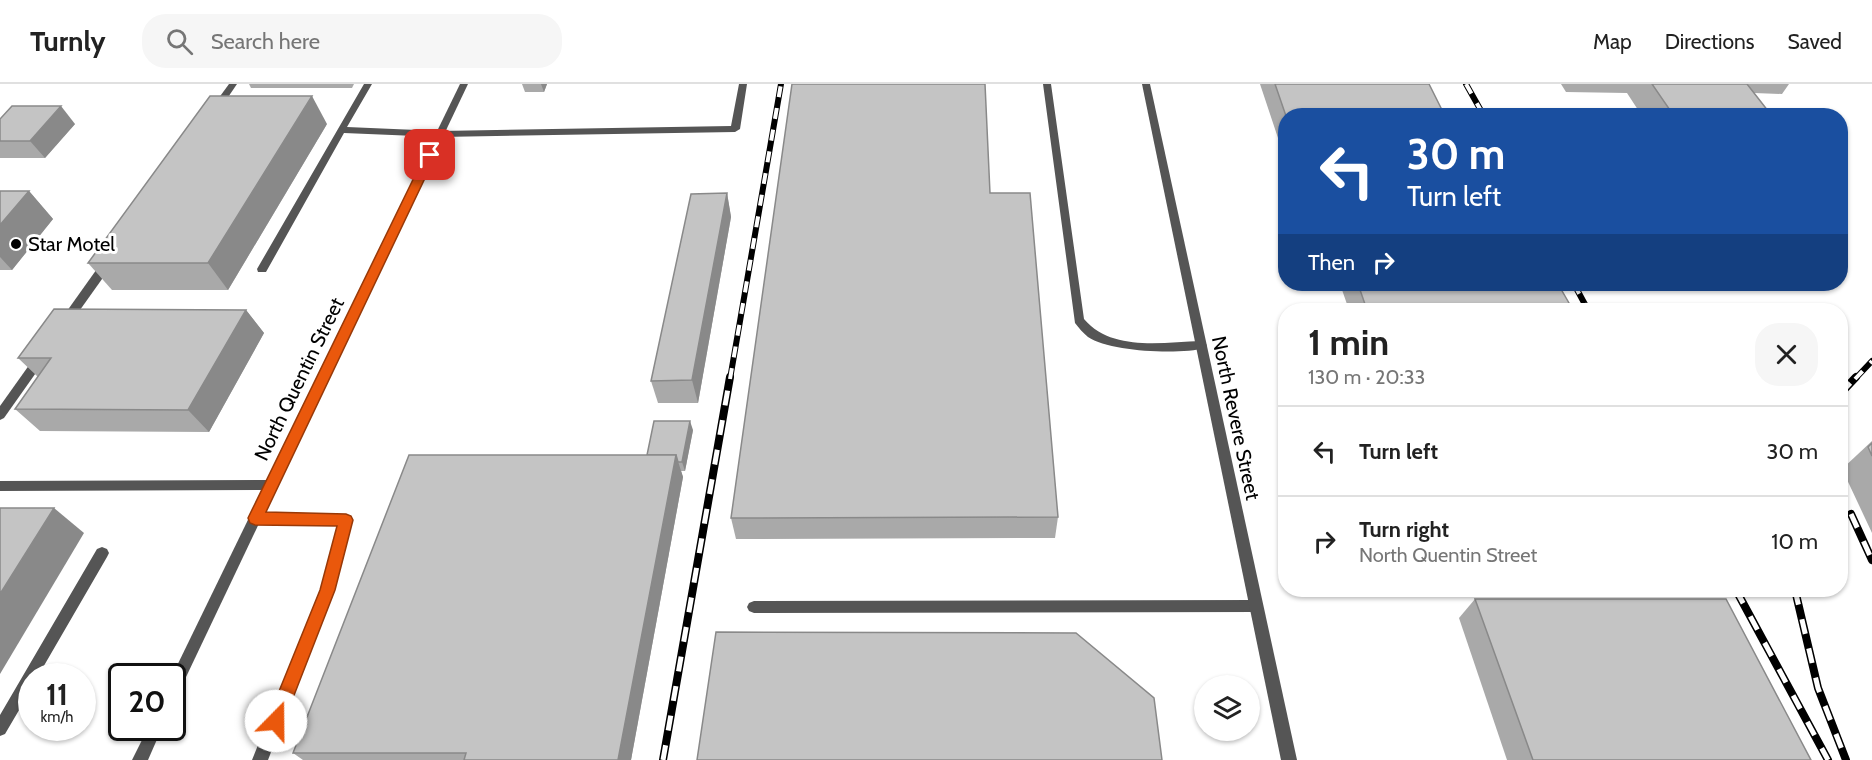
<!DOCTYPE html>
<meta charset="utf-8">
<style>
:root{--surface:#fff;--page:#f6f6f6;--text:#222;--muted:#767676;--line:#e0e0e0}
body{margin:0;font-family:Cabin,sans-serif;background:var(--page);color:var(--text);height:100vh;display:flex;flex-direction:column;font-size:22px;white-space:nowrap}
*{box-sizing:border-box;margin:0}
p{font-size:20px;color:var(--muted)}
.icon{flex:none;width:33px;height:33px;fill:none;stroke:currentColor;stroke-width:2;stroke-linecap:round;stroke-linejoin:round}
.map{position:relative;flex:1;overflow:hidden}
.sheet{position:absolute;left:1278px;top:219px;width:570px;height:294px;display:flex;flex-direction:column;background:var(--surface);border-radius:24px;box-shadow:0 2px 4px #0004}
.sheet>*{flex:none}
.guide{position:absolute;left:1278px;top:24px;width:570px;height:183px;border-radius:24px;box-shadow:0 2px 4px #0004;background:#1a4fa0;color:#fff;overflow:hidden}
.tools{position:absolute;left:1194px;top:591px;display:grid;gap:12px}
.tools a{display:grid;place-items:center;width:66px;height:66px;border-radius:50%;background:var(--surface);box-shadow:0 2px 4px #0004;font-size:30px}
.speed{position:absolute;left:18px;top:579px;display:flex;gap:12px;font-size:30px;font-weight:700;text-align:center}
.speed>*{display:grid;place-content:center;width:78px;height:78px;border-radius:50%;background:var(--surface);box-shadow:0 2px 4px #0004;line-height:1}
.speed small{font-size:15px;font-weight:400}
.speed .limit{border:3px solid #111;border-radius:9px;background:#fff;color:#111}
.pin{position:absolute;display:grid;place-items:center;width:51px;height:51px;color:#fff;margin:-26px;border-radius:12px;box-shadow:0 3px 9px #0006}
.me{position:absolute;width:66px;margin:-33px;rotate:22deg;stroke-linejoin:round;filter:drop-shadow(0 0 4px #0008)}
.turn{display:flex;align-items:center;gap:21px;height:126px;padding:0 30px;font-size:27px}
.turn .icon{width:78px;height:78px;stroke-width:2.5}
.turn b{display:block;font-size:42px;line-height:51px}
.then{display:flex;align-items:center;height:57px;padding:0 30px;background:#0003;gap:12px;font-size:22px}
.round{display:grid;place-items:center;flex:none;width:63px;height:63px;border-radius:24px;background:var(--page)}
.overview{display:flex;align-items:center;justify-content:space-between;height:102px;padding:0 30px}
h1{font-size:36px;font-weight:700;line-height:45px}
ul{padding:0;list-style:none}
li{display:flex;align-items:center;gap:18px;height:90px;padding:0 30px;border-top:2px solid var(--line)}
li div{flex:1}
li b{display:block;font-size:22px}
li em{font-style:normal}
header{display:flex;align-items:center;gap:36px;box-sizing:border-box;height:84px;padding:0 30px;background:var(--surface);border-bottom:2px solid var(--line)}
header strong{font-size:28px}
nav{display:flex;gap:33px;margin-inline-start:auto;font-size:21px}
.search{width:420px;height:54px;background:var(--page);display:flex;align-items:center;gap:15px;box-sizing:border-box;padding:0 21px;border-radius:24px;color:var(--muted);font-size:22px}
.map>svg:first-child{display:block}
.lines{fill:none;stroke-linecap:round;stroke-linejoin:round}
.service{fill:#555;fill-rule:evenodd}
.minor{fill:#555;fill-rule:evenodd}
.rail-far1-casing{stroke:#000;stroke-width:6}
.rail-casing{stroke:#000;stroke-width:8}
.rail-far1{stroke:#fff;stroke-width:4;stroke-dasharray:11;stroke-linecap:butt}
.rail{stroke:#fff;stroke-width:5;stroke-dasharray:15;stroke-linecap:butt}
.wall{fill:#a9a9a9}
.shaded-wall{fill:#898989}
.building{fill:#c4c4c4;stroke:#898989;stroke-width:1.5}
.route{fill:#ea580c;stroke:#983908;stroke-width:1.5}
.poi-dot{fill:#000;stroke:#fff;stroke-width:2}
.labels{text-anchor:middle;stroke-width:6;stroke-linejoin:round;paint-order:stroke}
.poi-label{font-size:20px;fill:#000;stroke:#fff;text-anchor:start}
.street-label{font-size:20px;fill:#000;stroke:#fff}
</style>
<header>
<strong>Turnly</strong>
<div class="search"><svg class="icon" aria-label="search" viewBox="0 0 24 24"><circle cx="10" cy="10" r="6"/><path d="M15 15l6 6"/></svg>Search here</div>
<nav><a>Map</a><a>Directions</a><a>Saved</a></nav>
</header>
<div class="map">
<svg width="1872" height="676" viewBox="0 0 1872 676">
<rect width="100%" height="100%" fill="#fff"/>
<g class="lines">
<g class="service">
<path d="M 229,0 L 237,0 L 218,28 L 212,28 L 210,26 Z"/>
<path d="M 364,0 L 372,0 L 347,43 L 440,47 L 731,42 L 739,0 L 747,0 L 740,45 L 735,48 L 440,53 L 344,49 L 266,188 L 258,188 L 257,185 Z"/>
<path d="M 1043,0 L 1051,0 L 1084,235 C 1112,268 1163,258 1201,257 L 1207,261 L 1205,264 C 1180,271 1110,268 1088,253 C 1083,249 1079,244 1075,239 Z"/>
<path d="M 108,174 L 112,175 L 113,178 L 112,181 L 70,240 L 62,240 L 60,237 L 62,234 L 104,175 Z"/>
<path d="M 41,269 L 47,273 L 45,276 L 4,334 L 0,336 L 0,322 L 37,270 Z"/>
<path d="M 271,396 L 275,397 L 277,401 L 275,405 L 271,406 L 0,407 L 0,397 Z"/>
<path d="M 255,429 L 346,431 L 351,432 L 352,436 L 334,506 L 268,676 L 252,676 L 320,506 L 338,441 L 255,439 L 250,438 L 249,434 L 250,430 Z"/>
<path d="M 102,463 L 107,465 L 109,469 L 107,473 L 38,592 L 32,592 L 32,604 L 5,650 L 0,652 L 0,631 L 97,465 Z"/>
<path d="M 1256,516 L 1261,518 L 1263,522 L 1261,526 L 1256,528 L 754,529 L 749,527 L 747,523 L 749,519 L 754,517 Z"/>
</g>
<g class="minor">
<path d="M 460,0 L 468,0 L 177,612 L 172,614 L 172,592 Z"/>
<path d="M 1142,0 L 1150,0 L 1297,676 L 1281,676 Z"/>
<path d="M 148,644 L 162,644 L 148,676 L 132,676 Z"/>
</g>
<g class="rail-far1-casing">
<g id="rail-far1">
<path d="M 1466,0 L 1484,32"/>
<path d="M 1574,200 L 1588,226"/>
<path d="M 730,295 L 781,0"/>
<path d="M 1855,295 L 1872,277"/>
</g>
</g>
<g class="rail-casing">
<g id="rail">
<path d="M 1840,310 L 1856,293"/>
<path d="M 1851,430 L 1872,476"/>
<path d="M 1736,506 L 1828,676"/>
<path d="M 1795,506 L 1818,604 L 1846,676"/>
<path d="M 663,676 L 730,293"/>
</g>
</g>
<use href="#rail-far1" class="rail-far1"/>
<use href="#rail" class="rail"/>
</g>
<g class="wall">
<path d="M 249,0 L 354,0 L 352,4 L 251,4 Z"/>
<path d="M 522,0 L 547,0 L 544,8 L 525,8 Z"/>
<path d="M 1260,0 L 1429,0 L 1286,32 L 1286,78 Z"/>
<path d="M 1561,0 L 1789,0 L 1782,10 L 1754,9 L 1772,32 L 1642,32 L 1627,9 L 1566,8 Z"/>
<path d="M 0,35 L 75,40 L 45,74 L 0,74 Z"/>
<path d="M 327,40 L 228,206 L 112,206 L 88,179 Z"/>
<path d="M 0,107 L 29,107 L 53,135 L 12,186 L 0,186 Z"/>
<path d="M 727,109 L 731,133 L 698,319 L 658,319 L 651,297 Z"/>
<path d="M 990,109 L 1058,433 L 1055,454 L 736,455 L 731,434 Z"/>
<path d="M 1340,200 L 1558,200 L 1573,226 L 1349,226 Z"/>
<path d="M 246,226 L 264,249 L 209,348 L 40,347 L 15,325 L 38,293 L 18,274 Z"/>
<path d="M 693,346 L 685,387 L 681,387 L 683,393 L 631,676 L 303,676 L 293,669 L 647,371 Z"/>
<path d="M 1872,357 L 1872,449 L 1842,385 Z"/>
<path d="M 1475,515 L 1811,676 L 1507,676 L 1459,534 Z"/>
</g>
<g class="shaded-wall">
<path d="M 541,0 L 547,0 L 544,8 Z"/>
<path d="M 312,12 L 327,40 L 228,206 L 208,179 Z"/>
<path d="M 61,22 L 75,40 L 45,74 L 30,57 Z"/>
<path d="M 29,107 L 53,135 L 12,186 L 0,173 L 0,141 Z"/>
<path d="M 727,109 L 731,133 L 698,319 L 692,296 Z"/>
<path d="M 246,226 L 264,249 L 209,348 L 188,326 Z"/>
<path d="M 690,337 L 693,346 L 685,387 L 682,378 Z"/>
<path d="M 676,371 L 683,393 L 631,676 L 618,676 Z"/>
<path d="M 54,424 L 84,449 L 0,590 L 0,510 Z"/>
</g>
<g class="building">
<path d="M 792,0 L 985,0 L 990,109 L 1030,109 L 1058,433 L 731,434 Z"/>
<path d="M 1275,0 L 1429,0 L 1445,32 L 1286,32 Z"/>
<path d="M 1652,0 L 1747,0 L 1772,32 L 1674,32 Z"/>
<path d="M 210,12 L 312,12 L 208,179 L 88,179 Z"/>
<path d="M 12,22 L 61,22 L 30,57 L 0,57 L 0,35 Z"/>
<path d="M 0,107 L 29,107 L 0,141 Z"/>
<path d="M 727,109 L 692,296 L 651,297 L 691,110 Z"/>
<path d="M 1358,200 L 1558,200 L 1573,226 L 1367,226 Z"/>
<path d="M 54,225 L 246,226 L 188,326 L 15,325 L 51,274 L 18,274 Z"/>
<path d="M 654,337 L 690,337 L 682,378 L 678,378 L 676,371 L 647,371 Z"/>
<path d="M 1872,359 L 1872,372 L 1868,363 Z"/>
<path d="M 409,371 L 676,371 L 618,676 L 464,676 L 466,669 L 293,669 Z"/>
<path d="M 0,424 L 54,424 L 0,510 Z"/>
<path d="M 1475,515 L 1726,515 L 1811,676 L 1533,676 Z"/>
<path d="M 716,548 L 1076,549 L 1154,614 L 1162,676 L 697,676 Z"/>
</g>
<path class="route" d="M 430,67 L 436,71 L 266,428 L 346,430 L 351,432 L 353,436 L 335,506 L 284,637 L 281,642 L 276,645 L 270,642 L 267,637 L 320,506 L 337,442 L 255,441 L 250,439 L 248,434 L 425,71 Z"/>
<circle class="poi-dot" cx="16" cy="160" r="6"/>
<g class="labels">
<g class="poi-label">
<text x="28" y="167">Star Motel</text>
</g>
<g class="street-label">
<text transform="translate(299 295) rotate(-64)" y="7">North Quentin Street</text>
<text transform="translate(1236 334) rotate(78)" y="7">North Revere Street</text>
</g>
</g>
</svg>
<div class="tools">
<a><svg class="icon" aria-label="layers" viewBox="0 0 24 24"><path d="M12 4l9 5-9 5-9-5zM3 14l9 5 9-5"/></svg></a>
</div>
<div class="speed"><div>11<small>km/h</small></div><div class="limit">20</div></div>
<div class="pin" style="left:430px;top:71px;background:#d93025"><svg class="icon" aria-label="arrive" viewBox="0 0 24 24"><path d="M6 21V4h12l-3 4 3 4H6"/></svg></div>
<svg class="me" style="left:276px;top:637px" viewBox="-20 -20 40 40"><circle r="19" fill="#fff"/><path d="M0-13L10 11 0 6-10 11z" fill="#ea580c"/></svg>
<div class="guide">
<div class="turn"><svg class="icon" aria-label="left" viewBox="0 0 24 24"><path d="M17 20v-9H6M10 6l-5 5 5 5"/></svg><div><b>30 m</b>Turn left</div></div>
<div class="then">Then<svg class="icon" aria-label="right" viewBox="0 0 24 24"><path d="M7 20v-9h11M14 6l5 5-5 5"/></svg></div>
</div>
<section class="sheet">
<div class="overview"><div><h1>1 min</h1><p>130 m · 20:33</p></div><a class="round"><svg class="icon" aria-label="close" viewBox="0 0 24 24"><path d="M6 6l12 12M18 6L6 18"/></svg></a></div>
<ul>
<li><svg class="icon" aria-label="left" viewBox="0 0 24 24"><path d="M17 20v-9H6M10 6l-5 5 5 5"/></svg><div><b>Turn left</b></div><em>30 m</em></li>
<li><svg class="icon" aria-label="right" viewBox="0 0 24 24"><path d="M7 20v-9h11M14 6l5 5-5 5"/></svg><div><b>Turn right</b><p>North Quentin Street</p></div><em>10 m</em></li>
</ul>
</section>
</div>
